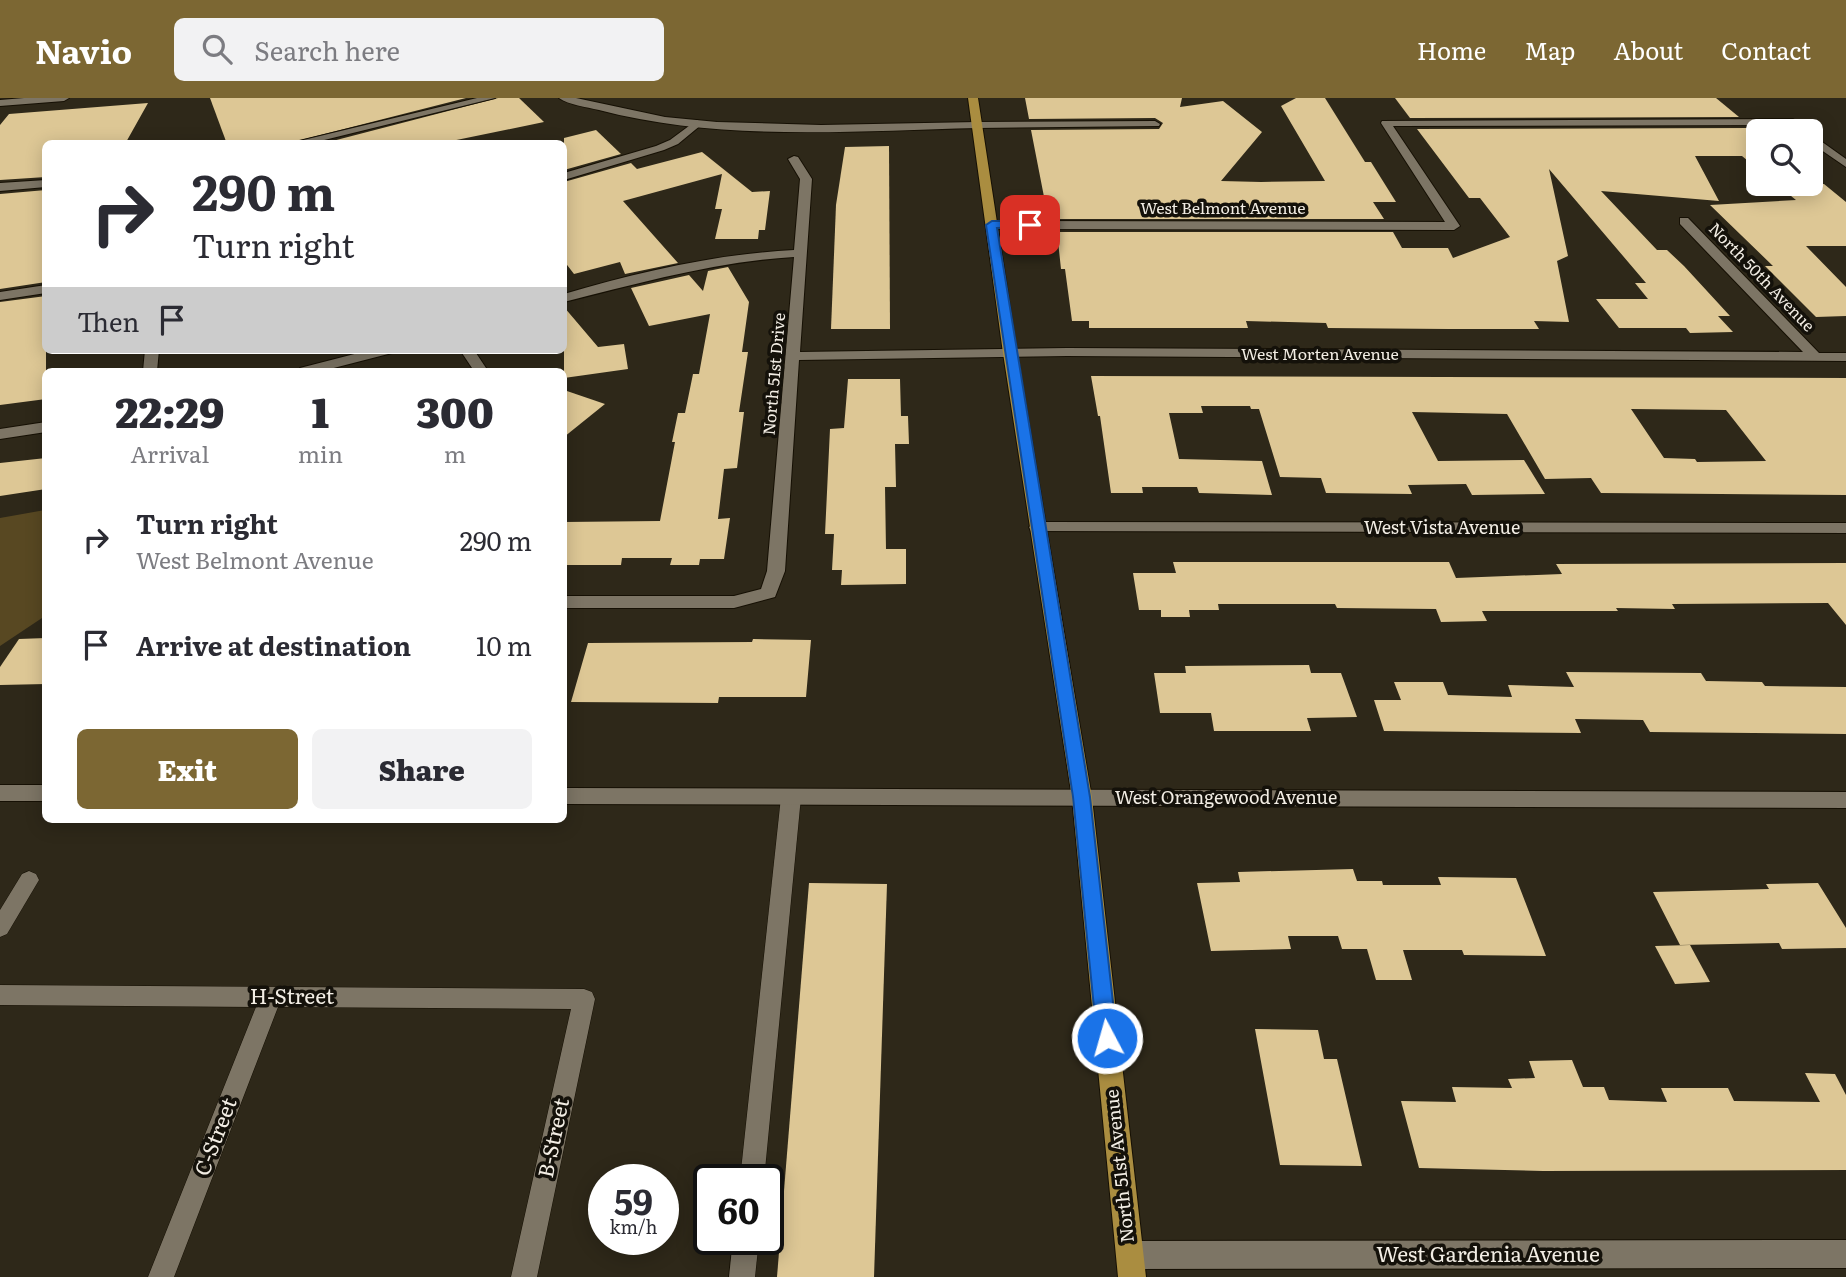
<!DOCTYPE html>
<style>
:root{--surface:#fff;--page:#f2f2f3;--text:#2b2b33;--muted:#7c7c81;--accent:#7c6733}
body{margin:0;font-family:Literata,serif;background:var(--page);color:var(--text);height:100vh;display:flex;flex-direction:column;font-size:26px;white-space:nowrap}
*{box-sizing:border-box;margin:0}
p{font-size:23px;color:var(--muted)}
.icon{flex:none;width:38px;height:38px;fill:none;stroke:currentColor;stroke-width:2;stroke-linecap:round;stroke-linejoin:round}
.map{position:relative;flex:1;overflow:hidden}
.details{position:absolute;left:42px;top:270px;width:525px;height:455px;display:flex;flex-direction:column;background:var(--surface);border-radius:10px;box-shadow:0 4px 18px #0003}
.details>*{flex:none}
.top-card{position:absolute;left:42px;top:42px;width:525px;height:214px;border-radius:10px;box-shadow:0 4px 18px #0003;background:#fff;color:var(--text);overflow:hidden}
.tools{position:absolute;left:1746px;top:21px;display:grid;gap:14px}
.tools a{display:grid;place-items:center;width:77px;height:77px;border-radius:10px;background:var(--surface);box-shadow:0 4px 18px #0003;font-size:35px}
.speed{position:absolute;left:588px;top:1066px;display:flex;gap:14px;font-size:35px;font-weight:700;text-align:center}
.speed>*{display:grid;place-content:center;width:91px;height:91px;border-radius:50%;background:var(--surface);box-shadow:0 4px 18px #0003;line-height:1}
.speed small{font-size:18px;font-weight:400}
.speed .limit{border:4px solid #111;border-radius:10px;background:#fff;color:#111}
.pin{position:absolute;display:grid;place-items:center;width:60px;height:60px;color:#fff;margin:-30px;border-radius:14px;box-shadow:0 4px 10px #0006}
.me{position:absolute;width:77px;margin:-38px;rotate:354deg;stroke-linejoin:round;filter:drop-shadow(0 0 5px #0008)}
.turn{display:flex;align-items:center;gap:24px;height:147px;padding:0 35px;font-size:32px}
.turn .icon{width:91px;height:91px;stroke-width:2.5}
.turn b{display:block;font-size:49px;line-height:60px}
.then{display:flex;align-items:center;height:66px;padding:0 35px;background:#0003;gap:14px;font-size:26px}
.eta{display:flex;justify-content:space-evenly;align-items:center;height:119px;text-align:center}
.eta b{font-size:42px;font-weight:800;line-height:49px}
.action{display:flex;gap:14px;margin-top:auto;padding:14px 35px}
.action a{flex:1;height:80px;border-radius:10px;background:var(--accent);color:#fff;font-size:28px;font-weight:800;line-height:80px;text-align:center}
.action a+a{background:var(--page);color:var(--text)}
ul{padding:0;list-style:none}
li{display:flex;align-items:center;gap:21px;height:105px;padding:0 35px}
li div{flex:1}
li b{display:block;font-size:26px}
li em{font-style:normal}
header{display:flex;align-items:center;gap:42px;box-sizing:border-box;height:98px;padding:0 35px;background:var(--accent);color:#fff}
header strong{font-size:33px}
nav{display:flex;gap:38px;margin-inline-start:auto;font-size:24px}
.search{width:490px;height:63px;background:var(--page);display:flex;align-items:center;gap:18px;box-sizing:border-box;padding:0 24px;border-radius:10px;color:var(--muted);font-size:26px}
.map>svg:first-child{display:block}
.green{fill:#584822}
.building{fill:#ddc795;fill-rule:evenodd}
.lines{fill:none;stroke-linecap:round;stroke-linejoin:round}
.service-casing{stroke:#161004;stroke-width:1}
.minor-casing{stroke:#161004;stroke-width:2}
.tertiary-casing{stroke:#161004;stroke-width:2}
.primary-casing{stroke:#161004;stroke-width:2}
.service{fill:#7d7565;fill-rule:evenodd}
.minor{fill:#7d7565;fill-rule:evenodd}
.tertiary{fill:#7d7565;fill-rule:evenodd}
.primary{fill:#aa8d40;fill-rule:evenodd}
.route{fill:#1a73e8;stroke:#114b97;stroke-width:2}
.labels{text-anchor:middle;stroke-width:7;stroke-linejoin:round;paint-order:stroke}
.far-street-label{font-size:16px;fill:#f2ede4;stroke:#14110a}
.street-label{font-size:18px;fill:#f2ede4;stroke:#14110a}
.near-street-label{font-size:21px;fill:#f2ede4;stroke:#14110a}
</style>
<header>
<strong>Navio</strong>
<div class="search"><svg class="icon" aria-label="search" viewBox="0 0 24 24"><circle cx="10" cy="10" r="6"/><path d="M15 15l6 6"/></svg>Search here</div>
<nav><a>Home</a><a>Map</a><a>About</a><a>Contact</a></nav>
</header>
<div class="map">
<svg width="1846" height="1179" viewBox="0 0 1846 1179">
<rect width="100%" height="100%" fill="#2e2819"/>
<path class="green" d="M 45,412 L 45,518 L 0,548 L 0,420 Z"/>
<g class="building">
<path d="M 210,0 L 466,0 L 285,46 L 227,46 Z"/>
<path d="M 498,0 L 519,0 L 544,24 L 437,46 L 321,46 Z"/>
<path d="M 1025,0 L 1182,0 L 1180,9 L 1223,3 L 1262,34 L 1221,83 L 1261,84 L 1325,83 L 1281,8 L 1296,0 L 1325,0 L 1365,64 L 1371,64 L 1396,104 L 1373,104 L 1384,121 L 1056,121 L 1055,109 L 1046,109 L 1031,32 L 1159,31 L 1163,25 L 1155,20 L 1029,21 Z"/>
<path d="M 1395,0 L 1716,0 L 1739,19 L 1410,20 Z"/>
<path d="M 148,5 L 125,46 L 46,46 L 46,79 L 0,82 L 0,27 L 9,16 Z"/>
<path d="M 1753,30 L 1759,34 L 1759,72 L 1742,58 L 1695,58 L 1719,103 L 1601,93 L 1657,152 L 1667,152 L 1684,168 L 1730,218 L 1718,218 L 1733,234 L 1690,235 L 1686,230 L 1619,230 L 1596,201 L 1648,201 L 1635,185 L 1646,185 L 1549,71 L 1568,158 L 1557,163 L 1569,224 L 1534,223 L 1539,231 L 1448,231 L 1328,230 L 1326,225 L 1246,223 L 1248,230 L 1089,230 L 1089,223 L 1072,223 L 1065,171 L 1061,171 L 1057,134 L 1393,134 L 1402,150 L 1448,150 L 1453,160 L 1510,139 L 1480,100 L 1469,100 L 1417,31 Z"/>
<path d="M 596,32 L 621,56 L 564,72 L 564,40 Z"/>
<path d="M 889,48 L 890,231 L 831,231 L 836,107 L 845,49 Z"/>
<path d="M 702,54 L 752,94 L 770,93 L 765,132 L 759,132 L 758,141 L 715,141 L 722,111 L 715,111 L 722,76 L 623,103 L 678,165 L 625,176 L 620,164 L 574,176 L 564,163 L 564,84 L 631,65 L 637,71 Z"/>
<path d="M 1776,86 L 1824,86 L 1846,104 L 1846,148 L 1806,148 L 1846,189 L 1846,218 L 1816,219 L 1765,168 L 1773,168 L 1710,107 L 1796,102 Z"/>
<path d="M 46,92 L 46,184 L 0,191 L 0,96 Z"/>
<path d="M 728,169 L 749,204 L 742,254 L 748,254 L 739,314 L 744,314 L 737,370 L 724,371 L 718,421 L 730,420 L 724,461 L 700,461 L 699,467 L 670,467 L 672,460 L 622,460 L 621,467 L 564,467 L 564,424 L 660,423 L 675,344 L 672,344 L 678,315 L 685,315 L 693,276 L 699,276 L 710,216 L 649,228 L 631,190 L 689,177 L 703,193 L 708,173 Z"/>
<path d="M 46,198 L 46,301 L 0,307 L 0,204 Z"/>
<path d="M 564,209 L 598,249 L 624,246 L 628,271 L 564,280 Z"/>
<path d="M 1091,278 L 1846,280 L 1846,397 L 1601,395 L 1591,380 L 1545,381 L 1507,316 L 1412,314 L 1438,363 L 1524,362 L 1545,396 L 1472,397 L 1466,386 L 1408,387 L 1412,396 L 1326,395 L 1321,380 L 1280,379 L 1259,311 L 1251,311 L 1250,308 L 1201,308 L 1203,315 L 1169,315 L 1179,361 L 1262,363 L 1272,397 L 1199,395 L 1197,389 L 1142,389 L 1143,395 L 1111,395 L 1100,318 L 1098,318 ZM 1631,311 L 1726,312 L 1766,363 L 1697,364 L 1695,361 L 1664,360 Z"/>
<path d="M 848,281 L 900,281 L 901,318 L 908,318 L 909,346 L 895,346 L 896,389 L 885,389 L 886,451 L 906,451 L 906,486 L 841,487 L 842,472 L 832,472 L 834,436 L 825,436 L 830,331 L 844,330 Z"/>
<path d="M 564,292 L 605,306 L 564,339 Z"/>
<path d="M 46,360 L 46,391 L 0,398 L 0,365 Z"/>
<path d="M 1173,464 L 1449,464 L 1456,480 L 1562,476 L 1556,466 L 1846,465 L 1846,527 L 1828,505 L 1672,506 L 1675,511 L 1616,510 L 1618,513 L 1482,513 L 1487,523 L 1441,524 L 1436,511 L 1337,510 L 1335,506 L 1218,506 L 1219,512 L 1189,512 L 1190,519 L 1161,519 L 1161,512 L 1139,512 L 1133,475 L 1176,475 Z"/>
<path d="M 46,540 L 46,586 L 0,587 L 0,569 L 19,541 Z"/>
<path d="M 753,541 L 811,542 L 806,599 L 719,599 L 718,605 L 571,604 L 588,545 L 752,544 Z"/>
<path d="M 1309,567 L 1311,575 L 1341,575 L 1357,619 L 1307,620 L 1311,633 L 1214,633 L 1211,615 L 1160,615 L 1154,575 L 1186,575 L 1185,568 Z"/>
<path d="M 1566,574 L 1701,575 L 1706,583 L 1762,584 L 1765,588 L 1846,589 L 1846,636 L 1650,634 L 1643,622 L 1575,621 L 1581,635 L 1384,633 L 1374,602 L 1401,602 L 1394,584 L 1443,584 L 1448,597 L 1512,599 L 1508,587 L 1574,589 Z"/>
<path d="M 1353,771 L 1357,783 L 1382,783 L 1383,787 L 1441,787 L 1438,779 L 1516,780 L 1546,858 L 1464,857 L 1462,852 L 1403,852 L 1412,882 L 1376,882 L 1367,851 L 1342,851 L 1338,838 L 1288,838 L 1291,851 L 1211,853 L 1197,785 L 1240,784 L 1238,774 Z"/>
<path d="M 809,785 L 887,786 L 874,1179 L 777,1179 Z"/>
<path d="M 1818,785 L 1846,830 L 1846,850 L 1782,851 L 1779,845 L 1680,847 L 1653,794 L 1769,791 L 1766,786 Z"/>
<path d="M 1690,847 L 1710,884 L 1675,886 L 1655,848 Z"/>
<path d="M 1255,931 L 1318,932 L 1324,961 L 1337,961 L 1362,1068 L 1280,1067 Z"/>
<path d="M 1572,962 L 1583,989 L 1604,989 L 1609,1002 L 1667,1004 L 1661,990 L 1728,990 L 1734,1003 L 1820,1004 L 1805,975 L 1835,976 L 1846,997 L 1846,1072 L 1543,1073 L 1419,1070 L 1401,1003 L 1456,1004 L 1452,989 L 1512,990 L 1508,981 L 1535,980 L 1529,963 Z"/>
</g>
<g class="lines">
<g class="service-casing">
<g id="service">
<path d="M 791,691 L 798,694 L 801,699 L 764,1082 L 740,1082 L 781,699 L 784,694 Z"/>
<path d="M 29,773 L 36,776 L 39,782 L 7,836 L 0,839 L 0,812 L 22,776 Z"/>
<path d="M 0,887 L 584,891 L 592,894 L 595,901 L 537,1179 L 511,1179 L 571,911 L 278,909 L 174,1179 L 148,1179 L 256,909 L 0,907 Z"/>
<path d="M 733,1141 L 759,1141 L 755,1179 L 729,1179 Z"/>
</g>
</g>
<g class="minor-casing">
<g id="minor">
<path d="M 24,0 L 69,0 L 64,3 L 0,8 L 0,2 Z"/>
<path d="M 477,0 L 495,0 L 308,46 L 287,46 Z"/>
<path d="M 1793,21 L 1810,33 L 1798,33 L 1790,27 L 1393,28 L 1460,128 L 1454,132 L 992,131 L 986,127 L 992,123 L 1445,124 L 1381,25 L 1382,23 Z"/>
<path d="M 697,22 L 702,25 L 701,27 L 678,46 L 664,52 L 564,82 L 564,75 L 656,48 L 670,42 Z"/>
<path d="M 1155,23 L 1160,26 L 1159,28 L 977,30 L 972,27 L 977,24 Z"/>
<path d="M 1811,36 L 1846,61 L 1846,69 L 1811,45 Z"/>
<path d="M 794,58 L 798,59 L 812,81 L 800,254 L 1067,250 L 1803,254 L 1680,126 L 1680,120 L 1688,120 L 1819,255 L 1846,255 L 1846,263 L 1067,258 L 799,262 L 785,473 L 775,499 L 734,510 L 564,510 L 564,498 L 734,498 L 761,491 L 767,473 L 794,159 C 714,164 641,185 564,204 L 564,196 C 639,174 715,156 794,152 L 800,81 L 788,61 Z"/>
<path d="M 46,82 L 46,89 L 0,93 L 0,85 Z"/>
<path d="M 46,187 L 46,195 L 0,202 L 0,194 Z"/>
<path d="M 145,252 L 159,252 L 157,273 L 143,273 Z"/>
<path d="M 370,252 L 394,252 L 392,255 L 322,273 L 298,273 L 300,270 Z"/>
<path d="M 460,252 L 474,252 L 488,273 L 474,273 Z"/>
<path d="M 46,324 L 46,334 L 0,341 L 0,331 Z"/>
<path d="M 1037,424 L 1846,425 L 1846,435 L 1031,433 L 1029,429 Z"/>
<path d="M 1846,1142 L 1846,1170 L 1130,1171 L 1120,1167 L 1116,1157 L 1120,1147 L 1130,1143 Z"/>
</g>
</g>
<g class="tertiary-casing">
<g id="tertiary">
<path d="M 559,0 L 576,0 L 665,19 L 717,24 L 821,27 L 977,24 L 982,27 L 977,30 C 852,33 721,44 599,12 C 586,9 569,7 559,0 Z"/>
<rect x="0" y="687" width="46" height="16"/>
<path d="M 564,690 L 1846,694 L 1846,710 L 564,706 Z"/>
</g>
</g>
<g class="primary-casing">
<path id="primary" d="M 968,0 L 978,0 L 1017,255 L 1092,700 L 1146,1179 L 1118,1179 L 1072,700 L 1003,255 Z"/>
</g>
<use href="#service" class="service"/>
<use href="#minor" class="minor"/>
<use href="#tertiary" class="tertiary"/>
<use href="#primary" class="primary"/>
</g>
<path class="route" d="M 1030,123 L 1035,127 L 1034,129 L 997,130 L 1090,699 L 1117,940 L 1114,947 L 1107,950 L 1100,947 L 1097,940 L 1073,699 L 986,127 L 992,123 Z"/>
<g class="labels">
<g class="far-street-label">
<text x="1223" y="116">West Belmont Avenue</text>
<text transform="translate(1762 179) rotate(46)" y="6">North 50th Avenue</text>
<text x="1320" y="262">West Morten Avenue</text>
<text transform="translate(774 276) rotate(-85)" y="6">North 51st Drive</text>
</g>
<g class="street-label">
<text x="1442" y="436">West Vista Avenue</text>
<text x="1226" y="706">West Orangewood Avenue</text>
<text transform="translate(1120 1068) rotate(-96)" y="6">North 51st Avenue</text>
</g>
<g class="near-street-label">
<text x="292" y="906">H-Street</text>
<text transform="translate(216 1039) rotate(-69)" y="7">C-Street</text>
<text transform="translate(554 1040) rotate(-78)" y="7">B-Street</text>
<text x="1488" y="1164">West Gardenia Avenue</text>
</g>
</g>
</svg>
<div class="tools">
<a><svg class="icon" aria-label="search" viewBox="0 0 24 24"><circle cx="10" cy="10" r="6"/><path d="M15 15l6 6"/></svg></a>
</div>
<div class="speed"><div>59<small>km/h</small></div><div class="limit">60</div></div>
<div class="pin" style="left:1030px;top:127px;background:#d93025"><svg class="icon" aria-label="arrive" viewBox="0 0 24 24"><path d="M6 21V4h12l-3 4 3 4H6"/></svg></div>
<svg class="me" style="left:1107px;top:940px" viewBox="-20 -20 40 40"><circle r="17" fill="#1a73e8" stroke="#fff" stroke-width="3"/><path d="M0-11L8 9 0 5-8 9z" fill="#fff"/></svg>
<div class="top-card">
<div class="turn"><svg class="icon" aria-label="right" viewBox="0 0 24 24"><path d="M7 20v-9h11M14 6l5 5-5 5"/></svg><div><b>290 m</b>Turn right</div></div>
<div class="then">Then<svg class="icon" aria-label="arrive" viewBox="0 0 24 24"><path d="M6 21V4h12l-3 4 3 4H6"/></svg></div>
</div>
<section class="details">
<div class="eta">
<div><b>22:29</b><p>Arrival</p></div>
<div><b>1</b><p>min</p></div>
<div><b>300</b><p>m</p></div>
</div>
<ul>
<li><svg class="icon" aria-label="right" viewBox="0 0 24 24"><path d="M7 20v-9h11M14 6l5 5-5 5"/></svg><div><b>Turn right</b><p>West Belmont Avenue</p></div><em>290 m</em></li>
<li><svg class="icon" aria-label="arrive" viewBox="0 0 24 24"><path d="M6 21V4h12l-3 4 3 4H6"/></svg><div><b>Arrive at destination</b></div><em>10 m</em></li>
</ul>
<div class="action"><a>Exit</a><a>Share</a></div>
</section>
</div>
